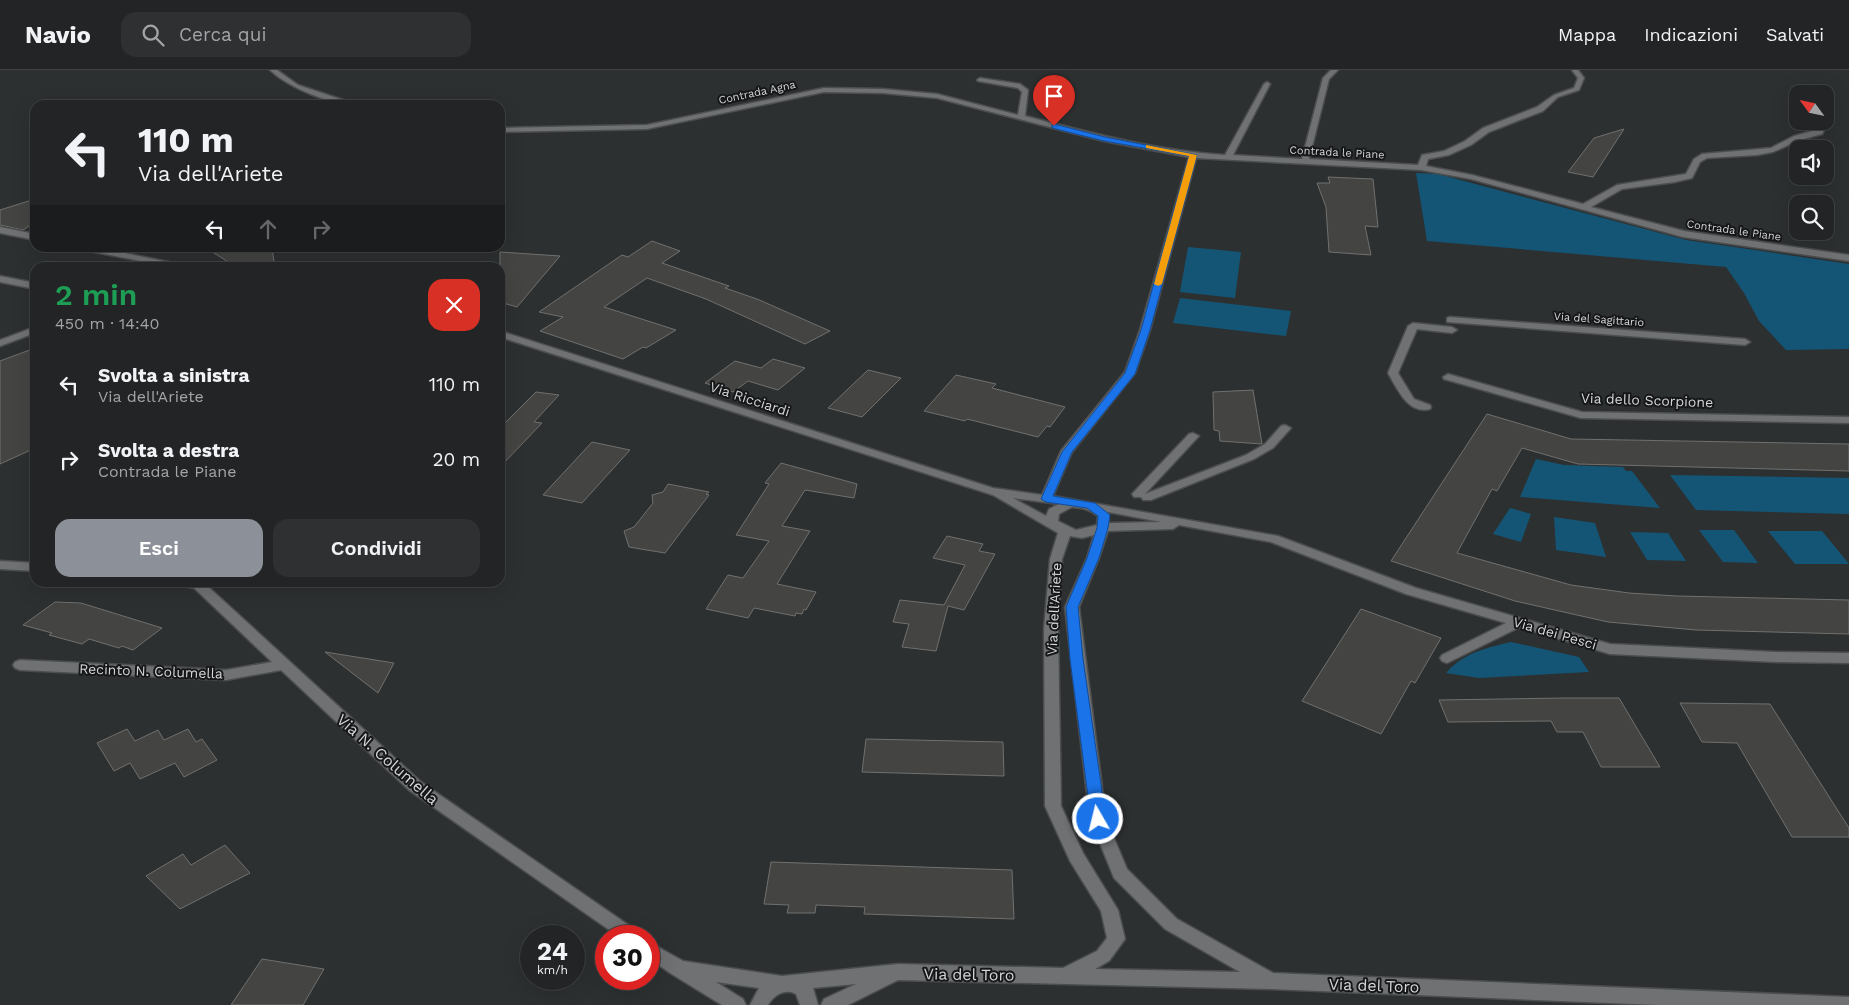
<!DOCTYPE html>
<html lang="it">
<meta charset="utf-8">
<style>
:root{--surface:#222425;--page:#2e3032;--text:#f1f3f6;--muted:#a2a4a7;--line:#3f4142;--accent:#8c9099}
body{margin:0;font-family:"Work Sans",sans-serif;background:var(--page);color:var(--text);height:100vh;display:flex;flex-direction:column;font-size:19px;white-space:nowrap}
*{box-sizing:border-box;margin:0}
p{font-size:16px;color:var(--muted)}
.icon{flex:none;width:28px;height:28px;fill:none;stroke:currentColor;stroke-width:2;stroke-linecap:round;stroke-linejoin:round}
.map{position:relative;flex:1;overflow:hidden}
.details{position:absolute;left:30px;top:192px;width:475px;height:325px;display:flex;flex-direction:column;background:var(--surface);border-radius:15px;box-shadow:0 5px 20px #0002,0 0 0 1px var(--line)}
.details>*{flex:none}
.top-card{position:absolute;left:30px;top:30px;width:475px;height:152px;border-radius:15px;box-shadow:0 5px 20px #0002,0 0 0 1px var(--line);background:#222425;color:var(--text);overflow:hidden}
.needle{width:32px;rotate:303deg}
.tools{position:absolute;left:1789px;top:15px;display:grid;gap:10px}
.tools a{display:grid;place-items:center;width:45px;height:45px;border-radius:10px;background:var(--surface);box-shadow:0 5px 20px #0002,0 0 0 1px var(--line);font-size:25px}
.speed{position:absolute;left:520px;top:855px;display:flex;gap:10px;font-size:25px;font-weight:700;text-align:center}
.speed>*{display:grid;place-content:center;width:65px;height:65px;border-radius:50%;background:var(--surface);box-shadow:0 5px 20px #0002,0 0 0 1px var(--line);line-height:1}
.speed small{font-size:12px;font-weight:400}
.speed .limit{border:8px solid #d22;background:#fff;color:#111}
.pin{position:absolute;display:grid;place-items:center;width:42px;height:42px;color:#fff;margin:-51px -21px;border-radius:50% 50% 50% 0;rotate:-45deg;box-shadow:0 0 5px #0007}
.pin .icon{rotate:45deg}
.me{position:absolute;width:55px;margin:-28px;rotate:352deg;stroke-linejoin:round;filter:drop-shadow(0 0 4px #0008)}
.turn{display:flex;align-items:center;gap:18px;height:105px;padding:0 25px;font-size:22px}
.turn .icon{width:65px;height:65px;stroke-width:2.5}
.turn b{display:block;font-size:35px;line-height:42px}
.lanes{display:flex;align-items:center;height:48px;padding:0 25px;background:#0003;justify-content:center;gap:25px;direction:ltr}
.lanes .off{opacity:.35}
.round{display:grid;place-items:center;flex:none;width:52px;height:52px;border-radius:15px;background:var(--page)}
.head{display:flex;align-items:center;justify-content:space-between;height:85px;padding:0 25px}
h1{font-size:30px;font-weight:600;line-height:38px;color:#1e9e55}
.button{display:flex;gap:10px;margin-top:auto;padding:10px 25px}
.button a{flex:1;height:58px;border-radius:15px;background:var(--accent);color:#fff;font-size:20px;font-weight:600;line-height:58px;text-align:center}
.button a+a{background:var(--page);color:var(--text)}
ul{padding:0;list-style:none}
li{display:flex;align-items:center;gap:15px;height:75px;padding:0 25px}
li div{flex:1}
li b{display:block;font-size:19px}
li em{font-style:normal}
header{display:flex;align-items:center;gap:30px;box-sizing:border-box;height:70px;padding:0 25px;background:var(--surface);border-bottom:1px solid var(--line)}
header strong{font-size:24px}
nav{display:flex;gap:28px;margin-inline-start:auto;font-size:18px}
.search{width:350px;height:45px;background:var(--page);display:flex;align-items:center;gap:12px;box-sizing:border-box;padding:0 18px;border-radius:15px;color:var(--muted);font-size:19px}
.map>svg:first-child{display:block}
.green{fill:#145575}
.building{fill:#444442;stroke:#70706e}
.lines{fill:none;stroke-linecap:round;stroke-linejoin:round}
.lane-casing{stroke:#4b4d4e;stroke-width:3}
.street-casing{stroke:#4b4d4e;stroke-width:3}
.lane{fill:#6f7173;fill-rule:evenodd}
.street{fill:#6f7173;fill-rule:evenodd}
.route{fill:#1a73e8;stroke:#114b97}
.slow{fill:#f59e0b}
.labels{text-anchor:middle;stroke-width:4;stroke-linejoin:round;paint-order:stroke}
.far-street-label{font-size:11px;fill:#d5d6d7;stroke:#161718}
.street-label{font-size:14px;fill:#d5d6d7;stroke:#161718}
.near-street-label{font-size:16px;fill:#d5d6d7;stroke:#161718}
</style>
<header>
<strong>Navio</strong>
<div class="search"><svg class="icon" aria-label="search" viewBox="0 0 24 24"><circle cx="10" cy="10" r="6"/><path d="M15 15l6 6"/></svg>Cerca qui</div>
<nav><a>Mappa</a><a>Indicazioni</a><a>Salvati</a></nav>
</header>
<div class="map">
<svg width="1849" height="935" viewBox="0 0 1849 935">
<rect width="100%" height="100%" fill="#2d3031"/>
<g class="green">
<path d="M 1416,103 L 1438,104 L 1468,112 L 1686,170 L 1849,194 L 1849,279 L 1786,280 L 1759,251 L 1744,223 L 1726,197 L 1427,171 Z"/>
<path d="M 1188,177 L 1241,182 L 1235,228 L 1180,222 Z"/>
<path d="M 1180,228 L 1291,241 L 1286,266 L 1173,253 Z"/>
<path d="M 1536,389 L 1564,395 L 1623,397 L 1626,401 L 1632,401 L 1660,438 L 1520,427 Z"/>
<path d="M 1670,405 L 1849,408 L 1849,444 L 1696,440 Z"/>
<path d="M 1510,438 L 1531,444 L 1521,472 L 1493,464 Z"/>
<path d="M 1554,447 L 1595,453 L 1606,487 L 1556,480 Z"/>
<path d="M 1699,460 L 1734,460 L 1758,493 L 1723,492 Z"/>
<path d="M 1768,461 L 1822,461 L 1849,494 L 1795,494 Z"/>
<path d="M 1630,462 L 1668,463 L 1686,491 L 1647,490 Z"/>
<path d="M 1511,572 L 1579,587 L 1589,602 L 1479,608 L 1446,603 C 1463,583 1486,578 1511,572 Z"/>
</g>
<g class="building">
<path d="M 1624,59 L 1593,107 L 1568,102 L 1594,68 Z"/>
<path d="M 1328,107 L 1373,109 L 1378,157 L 1365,156 L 1371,185 L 1329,182 L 1326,137 L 1317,113 L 1330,113 Z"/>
<path d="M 35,129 L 35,152 L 23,160 L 0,155 L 0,140 Z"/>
<path d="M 652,171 L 680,181 L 662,193 L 729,216 L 725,218 L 757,229 L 830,261 L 805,274 L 706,229 L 647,208 L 604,237 L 676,260 L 646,278 L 643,277 L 623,289 L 540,261 L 563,247 L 539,242 L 622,185 L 628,187 Z"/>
<path d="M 206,178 L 272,178 L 275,198 L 238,198 Z"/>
<path d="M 500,182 L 560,186 L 517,237 L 500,232 Z"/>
<path d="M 35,278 L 35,378 L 0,394 L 0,291 Z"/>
<path d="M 773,289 L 805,298 L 778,320 L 748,311 L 733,322 L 705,313 L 735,291 L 761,298 Z"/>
<path d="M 868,300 L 901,308 L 862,347 L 828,338 Z"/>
<path d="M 956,305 L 996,314 L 992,318 L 1065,337 L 1050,357 L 1047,356 L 1038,367 L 967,349 L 965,351 L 924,341 Z"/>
<path d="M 1253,320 L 1262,374 L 1220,371 L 1219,361 L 1214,360 L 1213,322 Z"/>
<path d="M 536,322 L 559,325 L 534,352 L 542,353 L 500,397 L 500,358 Z"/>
<path d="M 1487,344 L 1571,369 L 1849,374 L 1849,401 L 1578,394 L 1522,378 L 1497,421 L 1492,419 L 1457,483 L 1571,515 L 1629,523 L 1677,526 L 1849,530 L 1849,564 L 1696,560 L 1608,552 L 1515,531 L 1391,491 Z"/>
<path d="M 592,372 L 630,380 L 582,433 L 543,425 Z"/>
<path d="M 781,393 L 857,414 L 854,428 L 805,420 L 782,456 L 810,461 L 777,514 L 816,522 L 806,540 L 804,539 L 802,544 L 796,543 L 795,546 L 754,538 L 748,548 L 706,539 L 728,505 L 743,508 L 769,471 L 736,465 L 769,414 L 765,413 Z"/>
<path d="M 668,414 L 709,422 L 706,424 L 709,425 L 665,483 L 629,477 L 624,461 L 634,457 L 653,433 L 652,425 L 663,422 Z"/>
<path d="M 947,466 L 983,474 L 979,481 L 995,484 L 964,540 L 948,536 L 936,581 L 902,577 L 909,554 L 893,552 L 900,530 L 944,535 L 965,495 L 933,488 Z"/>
<path d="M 55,532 L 81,533 L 162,558 L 133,580 L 122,576 L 119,578 L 89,569 L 82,574 L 49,565 L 52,563 L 23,555 Z"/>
<path d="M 1361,539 L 1441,568 L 1415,613 L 1411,611 L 1381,664 L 1302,631 Z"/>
<path d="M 325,582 L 394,593 L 378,623 Z"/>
<path d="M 1564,628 L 1619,628 L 1660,697 L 1601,697 L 1583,662 L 1557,662 L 1551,651 L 1448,652 L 1439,630 Z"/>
<path d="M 1680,633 L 1770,634 L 1849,758 L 1849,767 L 1792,767 L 1737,673 L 1702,672 Z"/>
<path d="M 127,659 L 135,671 L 158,660 L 164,670 L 188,659 L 196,672 L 202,669 L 217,690 L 184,707 L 175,693 L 140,709 L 130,693 L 114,701 L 97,673 Z"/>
<path d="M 866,669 L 1003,672 L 1004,706 L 862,702 Z"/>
<path d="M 225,775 L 250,803 L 180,839 L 146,806 L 183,784 L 191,795 Z"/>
<path d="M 771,792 L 1012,800 L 1014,849 L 864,844 L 865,837 L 816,835 L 815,843 L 787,843 L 789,835 L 764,834 Z"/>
<path d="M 262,889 L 324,899 L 303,935 L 231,935 Z"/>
</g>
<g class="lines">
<g class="lane-casing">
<path id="lane" d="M 1413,253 L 1452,257 L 1457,260 L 1452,263 L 1417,259 L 1398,303 L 1414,329 L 1430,335 L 1431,337 L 1430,339 C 1408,345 1397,318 1388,303 L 1408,256 Z"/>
</g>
<g class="street-casing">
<g id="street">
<path d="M 270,0 L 277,0 L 298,15 L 358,35 C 331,35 289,18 270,0 Z"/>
<path d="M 1331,0 L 1338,0 L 1329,9 L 1309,89 L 1418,95 L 1422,85 L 1444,81 L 1465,71 L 1483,58 L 1537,37 L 1554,25 L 1574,18 L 1578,8 L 1572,0 L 1578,0 L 1584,8 L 1579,20 L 1558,27 L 1543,41 L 1489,62 L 1471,75 L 1449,85 L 1428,89 L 1426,96 L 1472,105 L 1583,134 L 1617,115 L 1686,104 L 1694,89 L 1702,84 L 1771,78 L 1794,66 L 1816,60 L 1821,51 L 1825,51 L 1825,42 L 1828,42 L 1831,47 L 1822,64 L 1800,70 L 1773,82 L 1757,85 L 1707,88 L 1700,92 L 1692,108 L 1675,112 L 1622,119 L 1591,137 L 1684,161 L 1849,185 L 1849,191 L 1683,167 L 1471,109 L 1421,100 L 1196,88 L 1150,260 L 1135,303 L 1072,382 L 1053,426 L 1278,466 L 1416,518 L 1610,574 L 1776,582 L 1849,583 L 1849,593 L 1776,592 L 1610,584 L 1520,557 L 1447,593 L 1442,591 L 1440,588 L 1442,585 L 1506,553 L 1406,524 L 1271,472 L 1179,455 L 1173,459 L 1108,461 L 1099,488 L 1079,537 L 1106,749 L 1127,799 L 1177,849 L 1273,903 L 1849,927 L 1849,935 L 1657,935 L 1270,919 L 898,910 L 848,935 L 821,935 L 824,929 L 856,914 L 813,918 L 818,935 L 800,935 L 796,924 C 785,918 774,925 768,935 L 750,935 L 759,918 L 716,912 L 743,929 L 746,935 L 722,935 L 670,903 L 649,888 L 649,872 L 683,891 L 782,906 L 898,894 L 1063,898 L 1097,881 L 1107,868 L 1101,841 L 1070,791 L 1045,736 L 1044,559 L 1050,489 L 1058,463 L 993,425 L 500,267 L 500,261 L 993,418 L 1042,425 L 1061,381 L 1125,302 L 1140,260 L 1189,87 L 1104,71 L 937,28 L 883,23 L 824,22 L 647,59 L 500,62 L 500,58 L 647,55 L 824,18 L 883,19 L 937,24 L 1018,45 L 1022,22 L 1018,18 L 978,11 L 977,10 L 980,8 L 1020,14 L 1028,20 L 1025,46 C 1091,63 1157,81 1225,85 L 1264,14 L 1267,12 L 1270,14 L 1233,85 L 1302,89 L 1323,8 ZM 1013,428 L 1059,434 L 1049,439 L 1046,446 ZM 1072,437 C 1082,438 1090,439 1098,446 L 1097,455 L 1076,460 L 1058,451 L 1059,444 ZM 1108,442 L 1161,452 L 1109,453 ZM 1094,465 L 1087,488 L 1065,537 L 1090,749 L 1114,808 L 1165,859 L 1240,902 L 1095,899 L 1109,891 L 1125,869 L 1118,840 L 1083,783 L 1061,736 L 1058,559 L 1062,489 L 1070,466 L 1082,468 Z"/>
<path d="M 1810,20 L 1815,24 L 1808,24 L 1807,22 Z"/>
<path d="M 0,157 L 35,164 L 35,170 L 0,163 Z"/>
<path d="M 85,178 L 100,178 L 198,198 L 177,198 L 89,181 Z"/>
<path d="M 0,206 L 35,213 L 35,219 L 0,212 Z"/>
<path d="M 1450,247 L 1745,269 L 1750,272 L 1745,275 L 1447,252 L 1447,248 Z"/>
<path d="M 35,257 L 35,263 L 0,276 L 0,270 Z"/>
<path d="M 1448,304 L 1582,342 L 1849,347 L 1849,353 L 1581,348 L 1444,309 L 1443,307 Z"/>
<path d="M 1285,355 L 1291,358 L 1273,378 L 1254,389 L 1151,430 L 1143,430 L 1141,427 L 1134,427 L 1132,424 L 1189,364 L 1193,363 L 1199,366 L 1145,424 L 1246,385 L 1265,374 L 1281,356 Z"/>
<path d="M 0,491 L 35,493 L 35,501 L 0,499 Z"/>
<path d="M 179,512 L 203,512 L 421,712 L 637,861 L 640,866 L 618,866 L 409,720 L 281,600 L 226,610 L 20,600 L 15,598 L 13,595 L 15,592 L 20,590 L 226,600 L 272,592 L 194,518 L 180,515 Z"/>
</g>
</g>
<use href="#lane" class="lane"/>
<use href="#street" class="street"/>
</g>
<path class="route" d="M 1054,54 L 1105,67 L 1197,85 L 1150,260 L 1135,304 L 1072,382 L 1053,426 L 1095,433 L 1110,445 L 1108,458 L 1099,488 L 1078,537 L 1083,589 L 1106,749 L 1103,753 L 1098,754 L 1093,753 L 1091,749 L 1070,589 L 1066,537 L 1087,488 L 1097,458 L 1098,446 L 1087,438 L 1046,432 L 1041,429 L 1062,382 L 1125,303 L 1141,260 L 1189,86 L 1104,71 L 1052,58 L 1052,55 Z"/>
<path class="slow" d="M 1146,75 L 1197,85 L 1162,214 L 1158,216 L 1154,214 L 1189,86 L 1146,78 Z"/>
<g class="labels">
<g class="far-street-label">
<text transform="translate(757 22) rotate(-12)" y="4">Contrada Agna</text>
<text transform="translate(1337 82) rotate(3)" y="4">Contrada le Piane</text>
<text transform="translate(1734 160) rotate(8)" y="4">Contrada le Piane</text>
<text transform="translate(1599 249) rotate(4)" y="4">Via del Sagittario</text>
</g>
<g class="street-label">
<text transform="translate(750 329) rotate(18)" y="5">Via Ricciardi</text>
<text transform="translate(1647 330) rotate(2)" y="5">Via dello Scorpione</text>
<text transform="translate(1054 539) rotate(-87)" y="5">Via dell'Ariete</text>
<text transform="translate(1555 563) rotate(16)" y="5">Via dei Pesci</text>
<text transform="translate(151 601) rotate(2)" y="5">Recinto N. Columella</text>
</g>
<g class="near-street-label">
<text transform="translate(388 689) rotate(41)" y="6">Via N. Columella</text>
<text transform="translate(969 904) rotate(1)" y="6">Via del Toro</text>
<text transform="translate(1374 915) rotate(2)" y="6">Via del Toro</text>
</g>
</g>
</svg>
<div class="tools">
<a><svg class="needle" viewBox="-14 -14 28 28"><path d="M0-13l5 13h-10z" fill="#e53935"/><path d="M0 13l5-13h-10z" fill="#a2a4a7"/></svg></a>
<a><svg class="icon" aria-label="sound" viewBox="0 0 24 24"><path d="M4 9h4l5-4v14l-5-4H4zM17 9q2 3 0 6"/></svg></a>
<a><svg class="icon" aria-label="search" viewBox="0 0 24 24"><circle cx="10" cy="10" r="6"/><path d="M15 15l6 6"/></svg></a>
</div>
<div class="speed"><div>24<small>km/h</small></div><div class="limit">30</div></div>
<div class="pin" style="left:1054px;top:56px;background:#d93025"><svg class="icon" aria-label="arrive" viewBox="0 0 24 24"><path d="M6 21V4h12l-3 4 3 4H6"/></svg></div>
<svg class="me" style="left:1098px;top:749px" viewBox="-20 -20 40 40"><circle r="17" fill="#1a73e8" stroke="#fff" stroke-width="3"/><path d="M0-11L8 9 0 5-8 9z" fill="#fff"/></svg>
<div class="top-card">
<div class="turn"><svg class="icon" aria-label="left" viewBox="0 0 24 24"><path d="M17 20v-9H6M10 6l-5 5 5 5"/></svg><div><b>110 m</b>Via dell'Ariete</div></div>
<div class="lanes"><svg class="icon" aria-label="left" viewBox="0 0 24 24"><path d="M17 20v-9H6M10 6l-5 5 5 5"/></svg><svg class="icon off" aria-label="ahead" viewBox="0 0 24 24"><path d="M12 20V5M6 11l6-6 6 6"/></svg><svg class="icon off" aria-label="right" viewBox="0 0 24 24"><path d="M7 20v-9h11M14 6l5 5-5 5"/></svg></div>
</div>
<section class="details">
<div class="head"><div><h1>2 min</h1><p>450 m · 14:40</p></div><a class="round" style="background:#d93025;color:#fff"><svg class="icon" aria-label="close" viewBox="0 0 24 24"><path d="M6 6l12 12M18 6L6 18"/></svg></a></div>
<ul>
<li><svg class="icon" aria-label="left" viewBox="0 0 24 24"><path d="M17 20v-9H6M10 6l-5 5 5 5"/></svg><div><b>Svolta a sinistra</b><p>Via dell'Ariete</p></div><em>110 m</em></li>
<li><svg class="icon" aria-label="right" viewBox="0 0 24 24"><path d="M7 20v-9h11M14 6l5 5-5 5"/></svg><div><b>Svolta a destra</b><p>Contrada le Piane</p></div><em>20 m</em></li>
</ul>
<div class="button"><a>Esci</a><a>Condividi</a></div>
</section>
</div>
